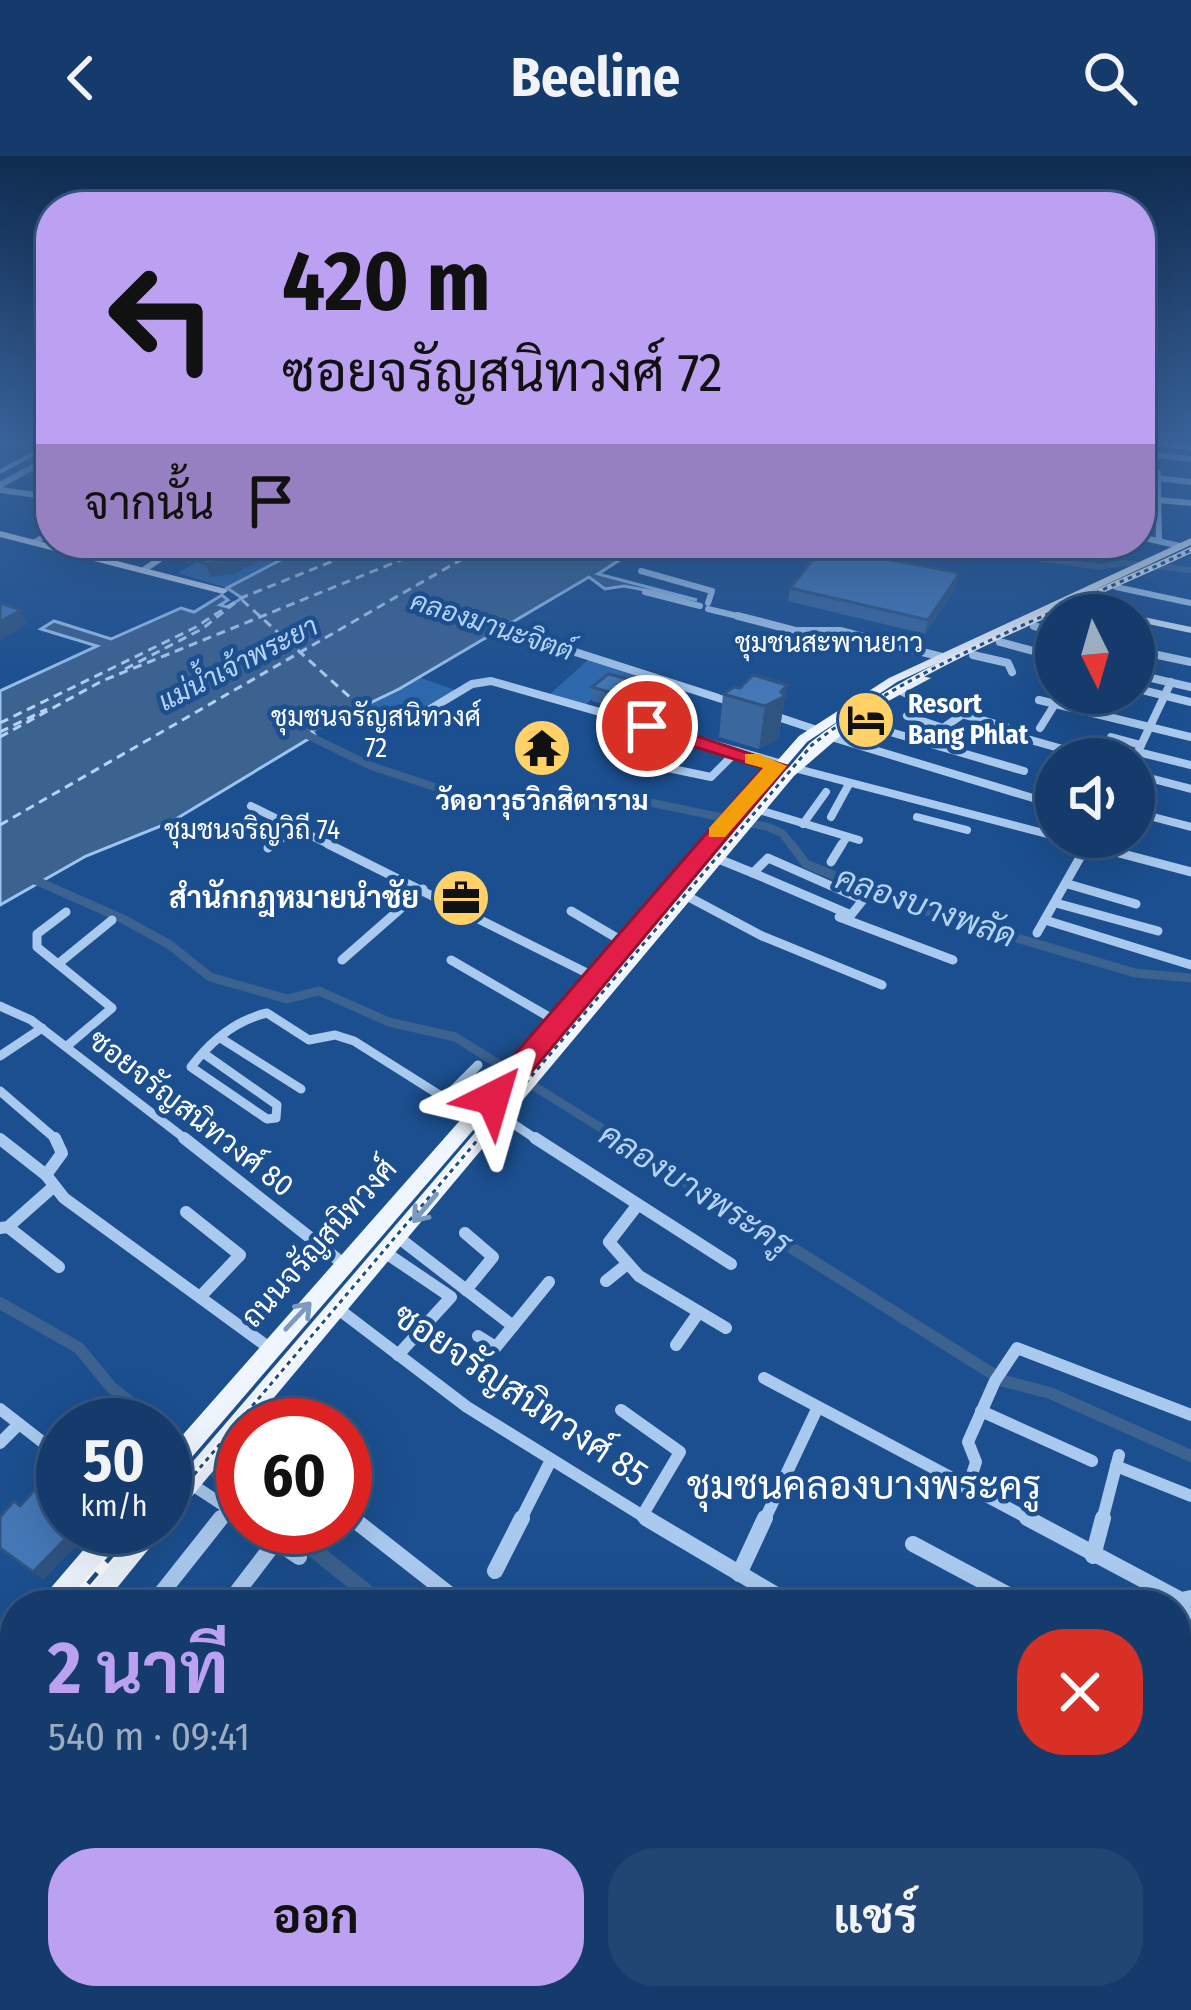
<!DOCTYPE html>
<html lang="th">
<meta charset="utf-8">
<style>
:root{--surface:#143b6b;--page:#214673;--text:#f1f3f6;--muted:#9dadc1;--line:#33557e;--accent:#bca0f2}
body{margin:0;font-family:"Fira Sans Condensed",Sarabun,sans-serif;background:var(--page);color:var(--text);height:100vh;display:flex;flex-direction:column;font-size:45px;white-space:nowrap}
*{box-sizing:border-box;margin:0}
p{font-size:39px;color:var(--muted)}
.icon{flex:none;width:66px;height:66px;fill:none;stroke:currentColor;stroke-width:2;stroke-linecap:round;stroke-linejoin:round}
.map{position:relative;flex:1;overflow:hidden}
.panel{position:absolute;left:0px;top:1434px;width:1191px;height:420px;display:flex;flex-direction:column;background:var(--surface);border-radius:48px 48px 0 0;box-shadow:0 12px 48px #0002,0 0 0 3px var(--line)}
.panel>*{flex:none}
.banner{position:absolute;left:36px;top:36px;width:1119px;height:366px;border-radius:48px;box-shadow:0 12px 48px #0002,0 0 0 3px var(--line);background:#bca0f2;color:#111;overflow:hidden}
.needle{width:78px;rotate:175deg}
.tools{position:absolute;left:1035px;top:438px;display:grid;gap:24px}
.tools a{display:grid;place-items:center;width:120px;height:120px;border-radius:50%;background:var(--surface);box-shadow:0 12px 48px #0002,0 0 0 3px var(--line);font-size:60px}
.speed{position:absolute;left:36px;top:1242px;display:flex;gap:24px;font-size:60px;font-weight:700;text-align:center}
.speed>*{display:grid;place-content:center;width:156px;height:156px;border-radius:50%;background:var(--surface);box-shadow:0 12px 48px #0002,0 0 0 3px var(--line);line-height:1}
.speed small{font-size:30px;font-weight:400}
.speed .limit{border:18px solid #d22;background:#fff;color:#111}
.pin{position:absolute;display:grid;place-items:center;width:102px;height:102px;color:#fff;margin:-51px;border:6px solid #fff;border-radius:50%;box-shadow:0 3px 12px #0007}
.me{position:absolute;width:132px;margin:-66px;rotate:40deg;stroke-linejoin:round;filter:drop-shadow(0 0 9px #0008)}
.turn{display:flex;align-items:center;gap:42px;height:252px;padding:0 48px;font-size:54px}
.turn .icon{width:156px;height:156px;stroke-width:2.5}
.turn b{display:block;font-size:84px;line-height:102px}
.then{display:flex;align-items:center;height:114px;padding:0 48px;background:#0003;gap:24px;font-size:45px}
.round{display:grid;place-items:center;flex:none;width:126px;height:126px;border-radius:48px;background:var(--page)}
.headline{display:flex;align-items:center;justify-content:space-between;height:204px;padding:0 48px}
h1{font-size:72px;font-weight:700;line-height:90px;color:var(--accent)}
.action{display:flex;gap:24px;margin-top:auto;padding:24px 48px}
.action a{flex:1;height:138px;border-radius:48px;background:var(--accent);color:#111;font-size:48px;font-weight:700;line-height:138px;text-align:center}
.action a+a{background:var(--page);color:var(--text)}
header{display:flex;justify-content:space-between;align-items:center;height:156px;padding:0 48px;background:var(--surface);font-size:54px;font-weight:700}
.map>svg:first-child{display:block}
.green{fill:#2e69ad}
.water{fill:#3c6290;stroke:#9cc4f0;stroke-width:3}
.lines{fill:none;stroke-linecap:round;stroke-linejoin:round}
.canal-far3{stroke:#3c6290;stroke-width:8}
.canal-far2{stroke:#3c6290;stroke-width:9}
.canal-far1{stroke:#3c6290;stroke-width:12}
.canal{stroke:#3c6290;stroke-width:16}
.river{fill:#3c6290;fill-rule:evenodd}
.ferry{stroke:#b5d3f5;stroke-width:3;stroke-dasharray:9 6;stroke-linecap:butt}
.street-far4{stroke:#a9c9ee;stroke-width:6}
.street-far3{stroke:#a9c9ee;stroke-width:8}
.street-far2{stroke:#a9c9ee;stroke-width:9}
.street-far1{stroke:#a9c9ee;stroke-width:12}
.street{stroke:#a9c9ee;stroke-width:16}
.secondary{fill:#d6e6fa;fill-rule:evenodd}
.primary{fill:#f0f6ff;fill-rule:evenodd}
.rail-far1-casing{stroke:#fff;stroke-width:6}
.rail-casing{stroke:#fff;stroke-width:9}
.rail-far1{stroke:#1b4f8f;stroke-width:3;stroke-dasharray:4.5;stroke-linecap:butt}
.rail{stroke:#1b4f8f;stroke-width:4.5;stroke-dasharray:14;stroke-linecap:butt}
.wall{fill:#3a679d}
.shaded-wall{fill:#305480}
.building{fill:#4478b7;stroke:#305480;stroke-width:3}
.oneway{stroke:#7b9ac1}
.route{fill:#e11d48;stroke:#92132f;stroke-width:3}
.slow{fill:#f59e0b}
.labels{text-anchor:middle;stroke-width:9;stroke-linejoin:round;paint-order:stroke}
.far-water-label{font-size:27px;font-style:italic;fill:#b5d3f5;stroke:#1b4f8f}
.far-neighbourhood-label{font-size:27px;fill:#fff;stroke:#1b4f8f}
.far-poi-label{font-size:27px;font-weight:bold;fill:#fff;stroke:#1b4f8f;text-anchor:start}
.poi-label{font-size:30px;font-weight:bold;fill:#fff;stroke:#1b4f8f;text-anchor:end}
.street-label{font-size:30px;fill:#fff;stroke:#1b4f8f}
.water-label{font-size:33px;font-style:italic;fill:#b5d3f5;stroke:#1b4f8f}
.near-street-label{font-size:36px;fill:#fff;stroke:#1b4f8f}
.near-neighbourhood-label{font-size:39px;fill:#fff;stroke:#1b4f8f}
</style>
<header><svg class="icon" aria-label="back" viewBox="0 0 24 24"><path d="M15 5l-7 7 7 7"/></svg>Beeline<svg class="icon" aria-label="search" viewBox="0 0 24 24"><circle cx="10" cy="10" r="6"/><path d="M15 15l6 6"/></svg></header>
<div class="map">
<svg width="1191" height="1854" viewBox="0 0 1191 1854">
<rect width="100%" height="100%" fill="#1b4f8f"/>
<g class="green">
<path d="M 208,387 L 313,387 L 227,432 L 178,417 L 217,394 L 185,408 Z"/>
<path d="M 588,504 L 659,527 L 645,541 L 607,530 L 585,549 L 550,538 Z"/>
<path d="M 418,521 L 458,535 L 408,565 L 362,551 Z"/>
</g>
<path class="water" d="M 313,387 L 646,387 L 598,418 L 697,444 L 624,430 L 605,433 L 589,421 L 399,533 L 312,575 L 315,579 L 171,666 L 86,700 L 0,749 L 0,535 L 97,490 L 41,473 L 54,465 L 111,483 L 181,452 L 194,456 L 222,439 L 228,444 L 220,449 L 227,451 L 242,442 L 227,432 Z"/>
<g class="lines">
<g class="canal-far3">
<path d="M 486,470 L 548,490"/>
<path d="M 299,575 L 371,610 L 474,644 L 549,652 L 633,643 L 768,671 L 782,677 L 793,691"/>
</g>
<g class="canal-far2">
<path d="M 791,688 L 806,708 L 909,750 L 1135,817 L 1191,822"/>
<path d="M 28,721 L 123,763 L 170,789 L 210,821 L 287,843 L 319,835 L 389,866 L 455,881 L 622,985"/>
</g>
<g class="canal-far1">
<path d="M 617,982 L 1004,1225 L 1050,1237 L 1191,1300"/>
<path d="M 0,1147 L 79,1192 L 111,1231 L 158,1269"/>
<path d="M 165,1275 L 186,1291"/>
<path d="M 205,1307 L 243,1337"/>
</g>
<path class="canal" d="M 285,1371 L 383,1449"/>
<path class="river" d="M 661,387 L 762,399 L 924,391 L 968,392 L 1099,408 L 1125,404 L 1191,411 L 1191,417 L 1125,410 L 1099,414 L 1012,401 L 946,397 L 794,405 L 729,403 L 697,398 Z"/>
<g class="ferry">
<path d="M 340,400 L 370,387"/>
<path d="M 242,444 L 352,543"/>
<path d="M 125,513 L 202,473 L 241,442 L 378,387"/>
<path d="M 0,567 L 194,472 L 238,444"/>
<path d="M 0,576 L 47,553"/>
<path d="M 0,581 L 102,525 L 443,387"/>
<path d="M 0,669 L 490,387"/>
</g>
<g class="street-far4">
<path d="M 1146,286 L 1191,291"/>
<path d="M 1140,297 L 1191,303"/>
<path d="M 1158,317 L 1159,385"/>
<path d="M 1157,322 L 1191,326"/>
<path d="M 0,329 L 48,303"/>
<path d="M 0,334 L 51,341"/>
<path d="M 1158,344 L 1191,347"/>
<path d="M 1140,381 L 1180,390"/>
<path d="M 35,386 L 51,376"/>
<path d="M 1062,387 L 1064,397 L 1101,402"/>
<path d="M 1130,387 L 1130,394"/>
<path d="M 145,413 L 184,387"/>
<path d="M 641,415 L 712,435 L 708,447"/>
<path d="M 1116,431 L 1191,447"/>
<path d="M 645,436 L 700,450"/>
<path d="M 708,453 L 750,463"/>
</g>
<g class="street-far3">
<path d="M 738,460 L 796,475 L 840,475 L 942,501"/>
<path d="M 1034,470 L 1056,477"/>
<path d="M 541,485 L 731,546"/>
<path d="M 1000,486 L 1056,501"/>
<path d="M 1134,494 L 1191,506"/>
<path d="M 973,499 L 1008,507 L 1012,516"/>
<path d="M 1134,518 L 1191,531"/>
<path d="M 1134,532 L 1191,546"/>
<path d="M 899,534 L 924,547 L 1006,571"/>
<path d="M 1039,544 L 1191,581"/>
<path d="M 924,547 L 907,560 L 943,572 L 963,558"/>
<path d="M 772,559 L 814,573"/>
<path d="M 412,564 L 472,528 L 491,525 L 779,607"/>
<path d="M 849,564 L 1024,615"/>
<path d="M 647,570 L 678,539"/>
<path d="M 1040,572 L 1055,548"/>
<path d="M 1006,577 L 1098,603"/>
<path d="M 828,580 L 1056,649"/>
<path d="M 1111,581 L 1141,589"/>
<path d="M 1084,589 L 1135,602"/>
<path d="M 1138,596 L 1191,609"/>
<path d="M 1134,604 L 1171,526"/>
<path d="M 663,611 L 711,621 L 737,595"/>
<path d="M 794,612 L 1097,691"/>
<path d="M 1134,618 L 1191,633"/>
<path d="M 251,650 L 334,691"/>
<path d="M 759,654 L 859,684"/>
<path d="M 1134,656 L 1191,671"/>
<path d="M 831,661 L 849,628"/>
<path d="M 917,661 L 967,674"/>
<path d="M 803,668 L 826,636"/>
<path d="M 269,691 L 299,671"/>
<path d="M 840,691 L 847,681"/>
</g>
<g class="street-far2">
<path d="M 328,688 L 595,821"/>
<path d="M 1085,688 L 1191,716"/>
<path d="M 268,692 L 273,688"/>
<path d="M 716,702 L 753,717"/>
<path d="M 768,702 L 863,744 L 851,759 L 753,717 Z"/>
<path d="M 831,706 L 842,688"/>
<path d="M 1068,728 L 1136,748"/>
<path d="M 685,739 L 762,780 L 882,829"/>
<path d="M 1056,747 L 1158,775"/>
<path d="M 571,755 L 622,785"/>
<path d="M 66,756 L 37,778 L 37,791 L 112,852 L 67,890"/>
<path d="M 839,761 L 953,804"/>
<path d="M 1045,764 L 1191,809"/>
<path d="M 1037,777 L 1086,691"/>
<path d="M 342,804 L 423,733"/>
<path d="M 451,804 L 556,865"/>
<path d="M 58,808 L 112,764"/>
<path d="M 0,850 L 31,864 L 188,985"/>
<path d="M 222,883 L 301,933"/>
<path d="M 203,897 L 277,949 L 276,962 L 267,963 L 191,911 C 210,886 236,864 267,857 L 309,884 L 335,879 L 354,885 L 476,962"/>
<path d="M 0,900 L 42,872"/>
<path d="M 0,935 L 58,985"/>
<path d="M 445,942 L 478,909"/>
<path d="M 503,961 L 539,985"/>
</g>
<g class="street-far1">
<path d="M 184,982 L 346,1110"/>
<path d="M 535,982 L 731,1108"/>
<path d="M 0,983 L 46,1019 L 64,1042 L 268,1191"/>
<path d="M 46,1019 L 62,997 L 55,982"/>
<path d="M 636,1051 L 609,1086 L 639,1120 L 726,1172"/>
<path d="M 186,1056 L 240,1099 L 200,1141"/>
<path d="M 8,1071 L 59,1111"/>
<path d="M 0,1072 L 8,1071 L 52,1032"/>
<path d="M 465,1077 L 493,1101 L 466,1134"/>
<path d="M 399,1082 L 513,1170"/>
<path d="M 386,1097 L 451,1141 L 398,1199"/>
<path d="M 606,1125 L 626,1109"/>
<path d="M 337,1152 L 467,1251 L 651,1365"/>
<path d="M 425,1172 L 453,1194"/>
<path d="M 478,1180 L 496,1191 L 549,1126"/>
<path d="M 676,1189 L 699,1156"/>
<path d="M 764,1222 L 1033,1365"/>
<path d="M 0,1253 L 63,1302"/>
<path d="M 621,1254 L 680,1296 L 642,1360"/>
<path d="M 981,1255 L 1092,1305"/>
<path d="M 0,1287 L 19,1268"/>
<path d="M 1116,1310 L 1191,1340"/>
<path d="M 191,1328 L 243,1362"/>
<path d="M 967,1334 L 976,1306 L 968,1286 L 995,1225 L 1017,1192 L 1191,1259"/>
<path d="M 345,1357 L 356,1365"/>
<path d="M 218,1365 L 228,1353"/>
<path d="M 520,1365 L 550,1306"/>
<path d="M 764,1365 L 817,1253"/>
<path d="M 1102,1365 L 1119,1299"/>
</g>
<g class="street">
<path d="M 352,1362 L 463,1449"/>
<path d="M 646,1362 L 793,1449"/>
<path d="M 1027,1362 L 1181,1444 L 1191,1442"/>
<path d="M 255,1371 L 299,1401"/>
<path d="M 913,1388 L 1027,1449"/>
<path d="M 1093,1400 L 1103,1362"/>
<path d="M 495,1415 L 522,1362"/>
<path d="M 739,1418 L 765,1362"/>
<path d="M 152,1449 L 221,1362"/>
<path d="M 227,1449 L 276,1385"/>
<path d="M 1176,1486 L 1184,1458 L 1181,1444"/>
<path d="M 0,1673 L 15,1685"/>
<path d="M 1176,1685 L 1191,1693"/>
<path d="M 1176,1817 L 1191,1826"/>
<path d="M 386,1839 L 400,1854"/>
<path d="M 674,1839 L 692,1854"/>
<path d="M 737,1839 L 756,1854"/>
<path d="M 766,1839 L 783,1854"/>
<path d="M 1008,1839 L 1030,1854"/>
<path d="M 354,1854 L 364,1839"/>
<path d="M 611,1854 L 615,1839"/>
<path d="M 638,1854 L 643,1839"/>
<path d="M 1063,1854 L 1068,1839"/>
</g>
<g class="secondary">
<path d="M 51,286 L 51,291 L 0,318 L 0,313 Z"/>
<path d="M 0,375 L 226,433 L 228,435 L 223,438 L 0,381 Z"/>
<path d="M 1076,447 L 1121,456 L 1126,459 L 1107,459 L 1073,452 L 1071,450 Z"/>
<path d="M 1134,459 L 1191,471 L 1191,477 L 1134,465 Z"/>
</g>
<g class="primary">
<path d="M 1191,382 L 1191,389 L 897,526 L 807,586 L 173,1323 L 165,1326 L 165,1299 L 799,580 L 889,522 Z"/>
<path d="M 921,520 L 931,522 L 868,556 L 794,620 L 251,1269 L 243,1269 L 243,1279 L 173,1363 L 165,1366 L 165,1338 L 786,614 L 860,552 Z"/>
<path d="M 103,1371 L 129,1371 L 126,1379 L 66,1449 L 39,1449 L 43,1441 Z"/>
<path d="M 138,1371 L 163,1371 L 160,1379 L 103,1449 L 76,1449 L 80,1441 Z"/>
<path d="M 15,1480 L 15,1510 L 9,1518 L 0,1521 L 0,1491 L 7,1484 Z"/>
<path d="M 15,1526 C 15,1544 19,1560 0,1568 L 0,1537 L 6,1529 Z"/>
</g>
<g class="rail-far1-casing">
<path id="rail-far1" d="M 165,1353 L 812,589 C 915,507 1070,451 1191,394"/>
</g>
<g class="rail-casing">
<g id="rail">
<path d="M 70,1449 L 136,1371"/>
<path d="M 0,1549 L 15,1531"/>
</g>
</g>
<use href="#rail-far1" class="rail-far1"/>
<use href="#rail" class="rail"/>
</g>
<g class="wall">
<path d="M 210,387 L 265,387 L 267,394 L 260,398 L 261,404 L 234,418 L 210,421 L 197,416 L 194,403 L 207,397 L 205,389 Z"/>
<path d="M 956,431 L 925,478 L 788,445 L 790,432 Z"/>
<path d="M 644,527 L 643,541 L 629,556 L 592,545 L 592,531 Z"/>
<path d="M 787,529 L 778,583 L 759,593 L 719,581 L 723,538 L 740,532 Z"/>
</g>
<g class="shaded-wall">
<path d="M 18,286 L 42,286 L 0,311 L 0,296 Z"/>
<path d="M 254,387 L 265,387 L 267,394 L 260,398 L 261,404 L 234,418 L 210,421 L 206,408 Z"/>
<path d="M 960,417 L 956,431 L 925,478 L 928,464 Z"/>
<path d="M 21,454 L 27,468 L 0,484 L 0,466 Z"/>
<path d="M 644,527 L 643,541 L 629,556 L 629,542 Z"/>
<path d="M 787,529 L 778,583 L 759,593 L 765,550 Z"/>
<path d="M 77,1371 L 95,1371 L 43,1424 L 33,1416 Z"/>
</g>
<g class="building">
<path d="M 0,286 L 18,286 L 0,296 Z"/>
<path d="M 210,387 L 254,387 L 258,391 L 230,405 L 206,408 L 194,403 L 215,392 L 205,389 Z"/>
<path d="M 823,391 L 960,417 L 928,464 L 790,432 Z"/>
<path d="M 0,447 L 21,454 L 0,466 Z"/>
<path d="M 608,518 L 644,527 L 629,542 L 592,531 Z"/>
<path d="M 753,519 L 787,529 L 781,536 L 785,540 L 765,550 L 723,538 L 734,531 L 740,532 Z"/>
<path d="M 60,1306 L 63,1308 L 63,1371 L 77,1371 L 33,1416 L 0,1392 L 0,1361 L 14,1345 L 20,1350 Z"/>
</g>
<defs><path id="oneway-shaft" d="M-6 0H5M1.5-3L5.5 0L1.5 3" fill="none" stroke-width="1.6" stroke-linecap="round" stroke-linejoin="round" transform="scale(3)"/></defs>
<g class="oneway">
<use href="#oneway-shaft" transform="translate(425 1052) rotate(130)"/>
<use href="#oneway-shaft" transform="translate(298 1160) rotate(-47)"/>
</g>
<linearGradient id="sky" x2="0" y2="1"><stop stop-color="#0f2b4f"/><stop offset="0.52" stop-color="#39639b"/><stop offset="1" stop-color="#39639b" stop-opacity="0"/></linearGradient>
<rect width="1191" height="545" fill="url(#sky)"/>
<path class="route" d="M 640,566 L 654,566 L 787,610 L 503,950 L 483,950 L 479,942 L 483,935 L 763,612 L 640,574 Z"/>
<path class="slow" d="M 745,598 L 759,598 L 787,610 L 725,681 L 709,681 L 709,672 L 763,612 L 745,607 Z"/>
<defs>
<g id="hotel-disc" transform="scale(3)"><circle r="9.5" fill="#ffd166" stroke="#1b4f8f"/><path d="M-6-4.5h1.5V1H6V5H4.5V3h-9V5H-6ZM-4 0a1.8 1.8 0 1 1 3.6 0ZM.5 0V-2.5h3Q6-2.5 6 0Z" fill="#111"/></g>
<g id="temple-disc" transform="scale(3)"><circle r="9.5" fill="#ffd166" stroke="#1b4f8f"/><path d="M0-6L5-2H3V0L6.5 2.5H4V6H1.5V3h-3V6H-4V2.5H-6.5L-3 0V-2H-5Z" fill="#111"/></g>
<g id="office-disc" transform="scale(3)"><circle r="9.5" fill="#ffd166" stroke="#1b4f8f"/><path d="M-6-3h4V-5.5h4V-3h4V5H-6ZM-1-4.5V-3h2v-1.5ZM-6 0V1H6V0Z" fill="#111"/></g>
</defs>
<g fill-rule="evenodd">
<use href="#hotel-disc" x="866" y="564"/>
<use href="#temple-disc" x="542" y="592"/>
<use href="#office-disc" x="461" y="742"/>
</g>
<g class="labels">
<g class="far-water-label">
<text transform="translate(492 470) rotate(18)" y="9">คลองมานะจิตต์</text>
<text transform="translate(238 508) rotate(-27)" y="9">แม่น้ำเจ้าพระยา</text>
</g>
<g class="far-neighbourhood-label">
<text x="829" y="496">ชุมชนสะพานยาว</text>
<text x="376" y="570">ชุมชนจรัญสนิทวงศ์<tspan x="376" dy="31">72</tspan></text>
<text x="252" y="683">ชุมชนจริญวิถี 74</text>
</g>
<g class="far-poi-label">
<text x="908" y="557">Resort<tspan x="908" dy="31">Bang Phlat</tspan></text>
<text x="542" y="654" text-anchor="middle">วัดอาวุธวิกสิตาราม</text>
</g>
<g class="poi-label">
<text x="419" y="752">สำนักกฎหมายนำชัย</text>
</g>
<g class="street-label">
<text transform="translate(191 957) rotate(38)" y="10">ซอยจรัญสนิทวงศ์ 80</text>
<text transform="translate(319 1087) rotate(-48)" y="10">ถนนจรัญสนิทวงศ์</text>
</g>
<g class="water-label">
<text transform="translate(926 750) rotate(19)" y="12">คลองบางพลัด</text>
<text transform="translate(696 1032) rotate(32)" y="12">คลองบางพระครู</text>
</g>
<g class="near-street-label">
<text transform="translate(521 1238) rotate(34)" y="13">ซอยจรัญสนิทวงศ์ 85</text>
</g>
<g class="near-neighbourhood-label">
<text x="864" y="1343">ชุมชนคลองบางพระครู</text>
</g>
</g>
</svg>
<div class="tools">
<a><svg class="needle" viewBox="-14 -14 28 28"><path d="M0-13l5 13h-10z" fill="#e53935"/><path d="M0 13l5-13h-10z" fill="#9dadc1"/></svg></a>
<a><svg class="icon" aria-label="sound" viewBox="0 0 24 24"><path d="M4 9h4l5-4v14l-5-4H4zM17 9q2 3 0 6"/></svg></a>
</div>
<div class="speed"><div>50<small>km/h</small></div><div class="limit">60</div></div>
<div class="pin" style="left:647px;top:570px;background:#d93025"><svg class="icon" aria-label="arrive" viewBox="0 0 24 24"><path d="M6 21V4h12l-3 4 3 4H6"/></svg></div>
<svg class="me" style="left:493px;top:942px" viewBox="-20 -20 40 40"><path d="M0-17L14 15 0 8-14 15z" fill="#e11d48" stroke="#fff" stroke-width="4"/></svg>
<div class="banner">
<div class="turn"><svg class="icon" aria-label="left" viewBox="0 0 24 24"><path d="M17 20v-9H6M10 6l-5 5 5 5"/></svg><div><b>420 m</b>ซอยจรัญสนิทวงศ์ 72</div></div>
<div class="then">จากนั้น<svg class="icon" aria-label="arrive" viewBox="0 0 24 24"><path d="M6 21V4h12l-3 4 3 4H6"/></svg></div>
</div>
<section class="panel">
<div class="headline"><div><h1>2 นาที</h1><p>540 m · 09:41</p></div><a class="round" style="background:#d93025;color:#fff"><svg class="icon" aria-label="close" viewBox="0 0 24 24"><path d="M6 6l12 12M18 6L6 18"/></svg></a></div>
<div class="action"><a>ออก</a><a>แชร์</a></div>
</section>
</div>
